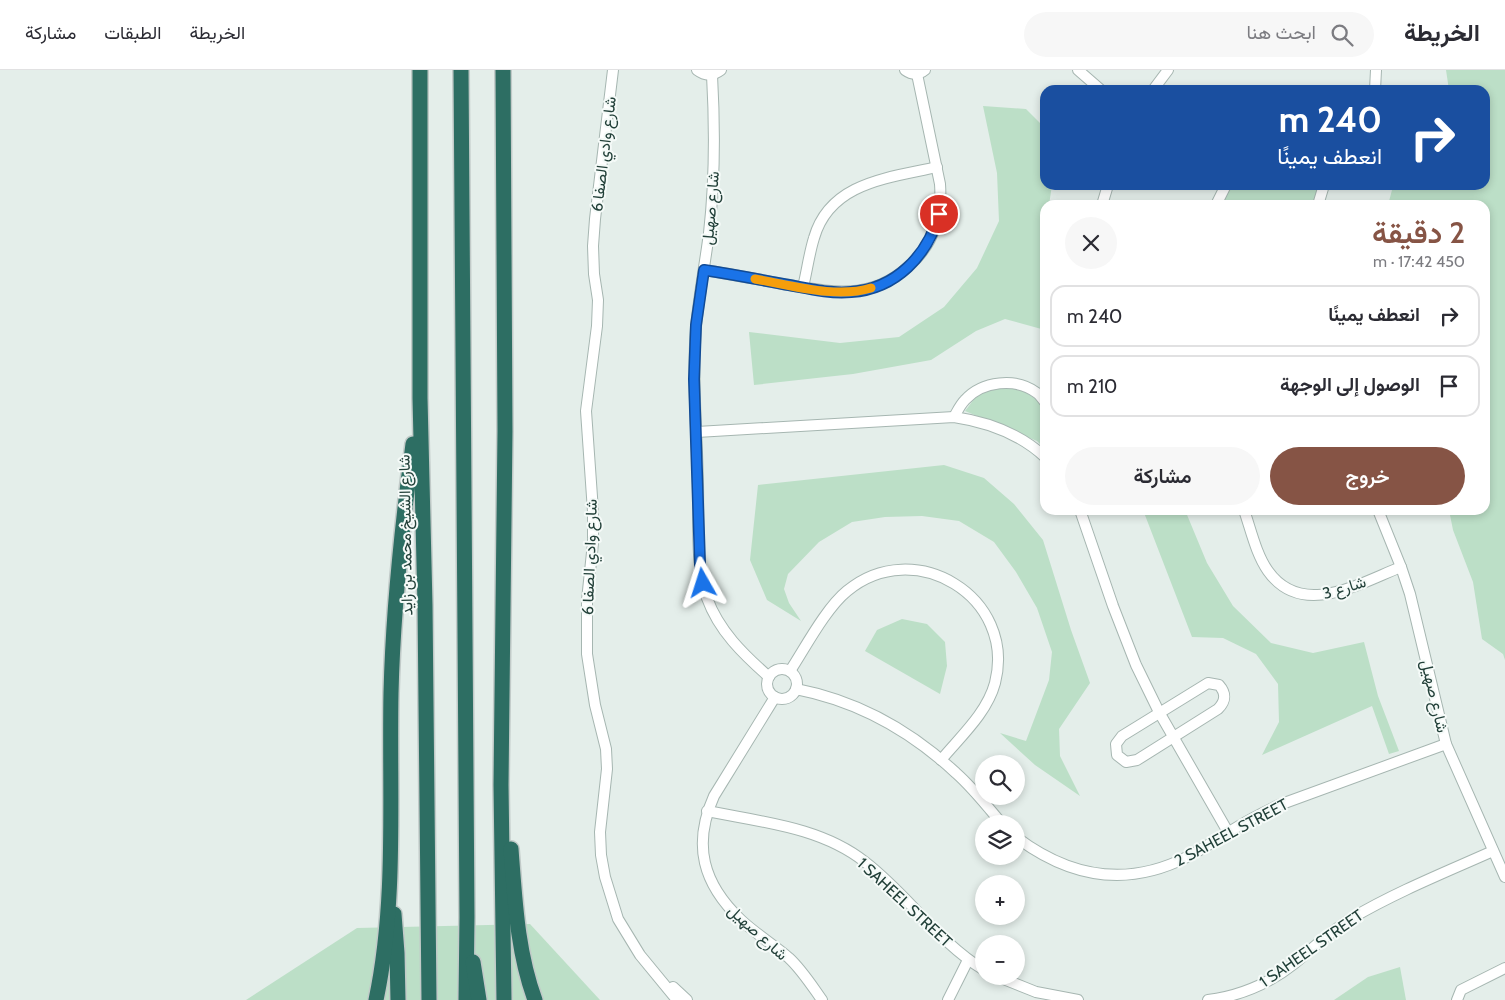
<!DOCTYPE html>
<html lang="ar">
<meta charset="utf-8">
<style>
:root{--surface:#fff;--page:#f7f7f7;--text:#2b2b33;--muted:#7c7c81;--line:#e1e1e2;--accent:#865445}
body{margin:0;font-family:Cabin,Vazirmatn,sans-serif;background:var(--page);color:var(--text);direction:rtl;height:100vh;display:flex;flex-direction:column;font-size:19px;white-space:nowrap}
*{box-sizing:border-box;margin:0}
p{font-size:16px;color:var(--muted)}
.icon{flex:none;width:28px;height:28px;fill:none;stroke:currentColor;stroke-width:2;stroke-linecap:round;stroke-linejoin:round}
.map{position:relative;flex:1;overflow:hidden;direction:ltr}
.sheet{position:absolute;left:1040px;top:130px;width:450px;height:315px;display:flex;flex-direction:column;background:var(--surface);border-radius:15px;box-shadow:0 2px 8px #0003;direction:rtl}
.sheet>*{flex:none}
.guide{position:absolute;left:1040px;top:15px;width:450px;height:105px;border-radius:15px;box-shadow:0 2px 8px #0003;direction:rtl;background:#1a4fa0;color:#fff;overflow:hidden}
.fabs{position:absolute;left:975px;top:685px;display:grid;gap:10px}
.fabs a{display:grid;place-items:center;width:50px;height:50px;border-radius:50%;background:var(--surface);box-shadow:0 2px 8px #0003;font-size:25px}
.pin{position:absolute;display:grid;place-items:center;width:42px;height:42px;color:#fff;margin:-21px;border:2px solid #fff;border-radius:50%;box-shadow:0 1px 5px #0007}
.me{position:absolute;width:55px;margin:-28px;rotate:354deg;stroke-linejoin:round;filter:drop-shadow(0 0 4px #0008)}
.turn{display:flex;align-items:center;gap:18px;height:105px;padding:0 25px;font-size:22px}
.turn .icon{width:65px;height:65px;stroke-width:2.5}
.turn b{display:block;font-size:35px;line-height:42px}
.round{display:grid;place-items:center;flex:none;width:52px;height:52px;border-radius:26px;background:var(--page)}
.summary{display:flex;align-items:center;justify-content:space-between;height:85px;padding:0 25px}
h1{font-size:30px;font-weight:600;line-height:38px;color:var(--accent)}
.primary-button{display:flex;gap:10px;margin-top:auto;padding:10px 25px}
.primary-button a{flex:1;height:58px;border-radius:30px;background:var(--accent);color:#fff;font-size:20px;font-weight:600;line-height:58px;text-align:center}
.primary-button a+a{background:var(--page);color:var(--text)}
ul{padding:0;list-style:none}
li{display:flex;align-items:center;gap:15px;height:62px;margin:0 10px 8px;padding:0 15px;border:2px solid var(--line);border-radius:15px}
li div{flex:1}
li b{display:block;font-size:19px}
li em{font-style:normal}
header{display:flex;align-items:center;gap:30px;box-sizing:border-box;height:70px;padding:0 25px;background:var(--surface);border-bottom:1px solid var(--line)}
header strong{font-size:24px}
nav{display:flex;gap:28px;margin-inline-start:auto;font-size:18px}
.search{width:350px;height:45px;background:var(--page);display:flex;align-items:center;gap:12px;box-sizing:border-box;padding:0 18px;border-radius:28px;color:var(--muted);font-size:19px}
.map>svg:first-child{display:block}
.green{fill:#bcdfc7}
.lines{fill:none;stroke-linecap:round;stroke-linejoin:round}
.minor-casing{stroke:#a6b6b1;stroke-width:12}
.highway-casing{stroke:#c1cac8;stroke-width:18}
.minor{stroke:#fff;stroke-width:10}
.highway{stroke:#2d6e63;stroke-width:15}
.route-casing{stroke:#114b97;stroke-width:12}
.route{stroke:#1a73e8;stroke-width:9}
.slow{stroke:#f59e0b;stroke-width:9}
.labels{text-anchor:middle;stroke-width:4;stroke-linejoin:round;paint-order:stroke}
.street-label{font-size:16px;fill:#224039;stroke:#f5faf8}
</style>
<header>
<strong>الخريطة</strong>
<div class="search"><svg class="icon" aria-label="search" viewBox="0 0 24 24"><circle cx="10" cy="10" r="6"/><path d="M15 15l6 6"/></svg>ابحث هنا</div>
<nav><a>الخريطة</a><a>الطبقات</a><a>مشاركة</a></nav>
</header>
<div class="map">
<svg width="1505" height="930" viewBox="0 0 1505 930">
<rect width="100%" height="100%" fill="#e4eeea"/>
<g class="green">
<path d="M 1446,0 L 1505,0 L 1505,590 L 1503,584 L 1482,569 L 1473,512 L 1453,460 L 1449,440 L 1485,440 L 1485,135 L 1388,135 L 1392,120 L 1396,115 L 1485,115 L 1485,20 L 1449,20 Z"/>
<path d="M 983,36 L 1026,39 L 1045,58 L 1045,115 L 1052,115 L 1049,135 L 1045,135 L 1045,260 L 1005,249 L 976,261 L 931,290 L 853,304 L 754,315 L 749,262 L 840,273 L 899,267 L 944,237 L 977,198 L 999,151 L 997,103 Z"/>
<path d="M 1230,115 L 1321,115 L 1315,135 L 1222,135 L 1222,130 Z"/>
<path d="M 998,317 L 1020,318 L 1037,330 L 1045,339 L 1045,379 L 1037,371 L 965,341 L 978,324 Z"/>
<path d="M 944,395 L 984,408 L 1014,434 L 1043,470 L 1071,560 L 1090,613 L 1059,659 L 1060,686 L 1080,726 L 1035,695 L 1000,663 L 1026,671 L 1049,610 L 1052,582 L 1037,538 L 1016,502 L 994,472 L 959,451 L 922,446 L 885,447 L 852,452 L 819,472 L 788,504 L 784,519 L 789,533 L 801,551 L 767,530 L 750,490 L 758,415 Z"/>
<path d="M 1143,440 L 1185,440 L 1207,493 L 1233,536 L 1271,573 L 1313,583 L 1364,572 L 1378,626 L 1399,681 L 1389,684 L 1372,636 L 1262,685 L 1279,652 L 1278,614 L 1256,584 L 1223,568 L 1192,567 Z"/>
<path d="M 902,549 L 927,554 L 945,572 L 947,596 L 940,624 L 865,581 L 877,560 Z"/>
<path d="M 530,854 L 600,930 L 246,930 L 357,858 Z"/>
<path d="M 1400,897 L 1406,930 L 1334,930 L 1368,907 Z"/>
</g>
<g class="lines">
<g class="minor-casing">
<g id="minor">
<path d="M 613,0 L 595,149 L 593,176 L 594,204 L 598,230 L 597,256 L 586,341 L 593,441 L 593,473 L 587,530 L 587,584 L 595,635 L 606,679 L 607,699 L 600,762 L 601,785 L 605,807 L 618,849 L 640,885 L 677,930"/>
<path d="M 697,0 C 705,6 713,6 721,0"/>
<path d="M 905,0 C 912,5 919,5 925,0"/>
<path d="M 1078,0 L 1101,20"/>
<path d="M 712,5 C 715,58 715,110 709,163 C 705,194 699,225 696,257 C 692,310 697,362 698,415 C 699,451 695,494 707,528 C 719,561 743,584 769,607"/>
<path d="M 1153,20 L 1168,0"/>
<path d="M 1375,20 L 1376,0"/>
<path d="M 1102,135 L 1108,115"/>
<path d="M 1216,135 L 1226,115"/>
<path d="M 1318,135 L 1324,115"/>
<path d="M 704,200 C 730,204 756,209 783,214 C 836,223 877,232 917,188 C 936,167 942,141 940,114 L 917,4"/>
<path d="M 803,217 C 807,201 809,184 814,168 C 830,112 889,108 937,97"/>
<path d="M 954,347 C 957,342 960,335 965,330 C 982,311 1016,307 1037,323 C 1040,325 1043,330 1045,332"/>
<path d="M 697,362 L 954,347 C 988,352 1019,363 1045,387"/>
<path d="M 1080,440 L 1113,536 L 1136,595 L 1159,642 L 1228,762"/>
<path d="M 1244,440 C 1251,460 1256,484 1268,501 C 1302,549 1360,513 1401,497"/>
<path d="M 1378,440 L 1401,497 L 1410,524 L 1446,674 L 1505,807"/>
<circle cx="782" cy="614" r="15"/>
<path d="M 790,601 C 805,578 826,538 847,521 C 914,465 1017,527 995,613 C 987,643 960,667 941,690"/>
<path d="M 1208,613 L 1219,615 C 1226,623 1226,631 1218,639 L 1137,690 L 1126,692 L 1117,685 L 1116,674 L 1122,666 Z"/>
<path d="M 796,619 C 858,631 910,660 956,703 C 973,718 987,736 1002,754"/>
<path d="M 775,627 L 714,726 C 692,775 703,814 741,850 C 756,864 774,875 789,888 C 802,900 812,916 822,930"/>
<path d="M 707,741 C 761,752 821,757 865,792 C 908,825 937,871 984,900"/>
<path d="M 1016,767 C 1069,807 1126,818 1187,787 C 1202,780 1215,770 1229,762 C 1245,752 1262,743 1279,735 L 1446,674"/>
<path d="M 996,906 L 1036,922 L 1078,930"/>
<path d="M 673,917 L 687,930"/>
<path d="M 948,930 L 968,890"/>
<path d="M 1208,930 C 1239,926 1270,913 1295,893 C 1314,877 1331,861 1352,848 C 1396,822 1446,802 1493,781"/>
<path d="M 1457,930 L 1461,920 L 1505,898"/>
</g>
</g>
<g class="highway-casing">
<g id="highway">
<path d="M 420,0 L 420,328 L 425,535 L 429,930"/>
<path d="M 461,0 L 467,847 L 466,930"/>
<path d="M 503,0 L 505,361 L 501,715 L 504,930"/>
<path d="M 511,779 C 515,830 517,881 535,930"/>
<path d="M 394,844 L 397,883 L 398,930"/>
<path d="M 473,892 L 479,930"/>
<path d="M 376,930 C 397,831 389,724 391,623 C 393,540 402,456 413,374"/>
</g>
</g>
<use href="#minor" class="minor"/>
<use href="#highway" class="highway"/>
</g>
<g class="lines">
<g class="route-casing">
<path id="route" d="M 703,513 L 700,494 L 694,309 L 696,255 L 704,200 C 730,204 757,209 783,214 C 806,218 828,224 851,222 C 896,219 928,185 939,144"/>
</g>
<use href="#route" class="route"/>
<path class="slow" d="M 755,209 C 791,215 836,229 871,218"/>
</g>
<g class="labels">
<g class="street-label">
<text transform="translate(603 84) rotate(-83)" y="6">شارع وادي الصفا 6</text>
<text transform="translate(710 138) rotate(-85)" y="6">شارع صهيل</text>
<text transform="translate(405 465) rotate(-91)" y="6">شارع الشيخ محمد بن زايد</text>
<text transform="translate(589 487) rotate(-88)" y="6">شارع وادي الصفا 6</text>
<text transform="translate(1344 517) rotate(-17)" y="6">3 شارع</text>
<text transform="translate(1435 626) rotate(77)" y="6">شارع صهيل</text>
<text transform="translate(1231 762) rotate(-28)" y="6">2 SAHEEL STREET</text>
<text transform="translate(905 832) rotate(43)" y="6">1 SAHEEL STREET</text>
<text transform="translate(758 862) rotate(42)" y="6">شارع صهيل</text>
<text transform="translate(1311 878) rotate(-35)" y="6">1 SAHEEL STREET</text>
</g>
</g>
</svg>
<div class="fabs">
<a><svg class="icon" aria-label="search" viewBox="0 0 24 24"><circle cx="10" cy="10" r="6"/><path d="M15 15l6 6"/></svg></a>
<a><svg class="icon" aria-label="layers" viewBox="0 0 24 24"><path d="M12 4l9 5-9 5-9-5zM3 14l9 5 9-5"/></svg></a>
<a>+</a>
<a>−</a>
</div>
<div class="pin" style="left:939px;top:144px;background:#d93025"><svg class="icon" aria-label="arrive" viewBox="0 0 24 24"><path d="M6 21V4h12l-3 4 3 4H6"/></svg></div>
<svg class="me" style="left:703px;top:513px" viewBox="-20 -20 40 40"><path d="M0-17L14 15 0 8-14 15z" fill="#1a73e8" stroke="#fff" stroke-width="4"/></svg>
<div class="guide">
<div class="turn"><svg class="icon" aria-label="right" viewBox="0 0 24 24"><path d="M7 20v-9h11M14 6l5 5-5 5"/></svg><div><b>240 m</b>انعطف يمينًا</div></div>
</div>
<section class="sheet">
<div class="summary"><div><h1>2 دقيقة</h1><p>450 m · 17:42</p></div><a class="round"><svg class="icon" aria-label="close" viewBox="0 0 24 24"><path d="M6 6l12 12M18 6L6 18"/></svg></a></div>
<ul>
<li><svg class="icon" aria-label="right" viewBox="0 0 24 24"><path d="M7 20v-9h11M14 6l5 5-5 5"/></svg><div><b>انعطف يمينًا</b></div><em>240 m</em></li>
<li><svg class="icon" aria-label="arrive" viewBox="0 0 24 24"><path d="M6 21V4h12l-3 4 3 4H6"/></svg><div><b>الوصول إلى الوجهة</b></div><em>210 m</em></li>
</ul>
<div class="primary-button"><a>خروج</a><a>مشاركة</a></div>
</section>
</div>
